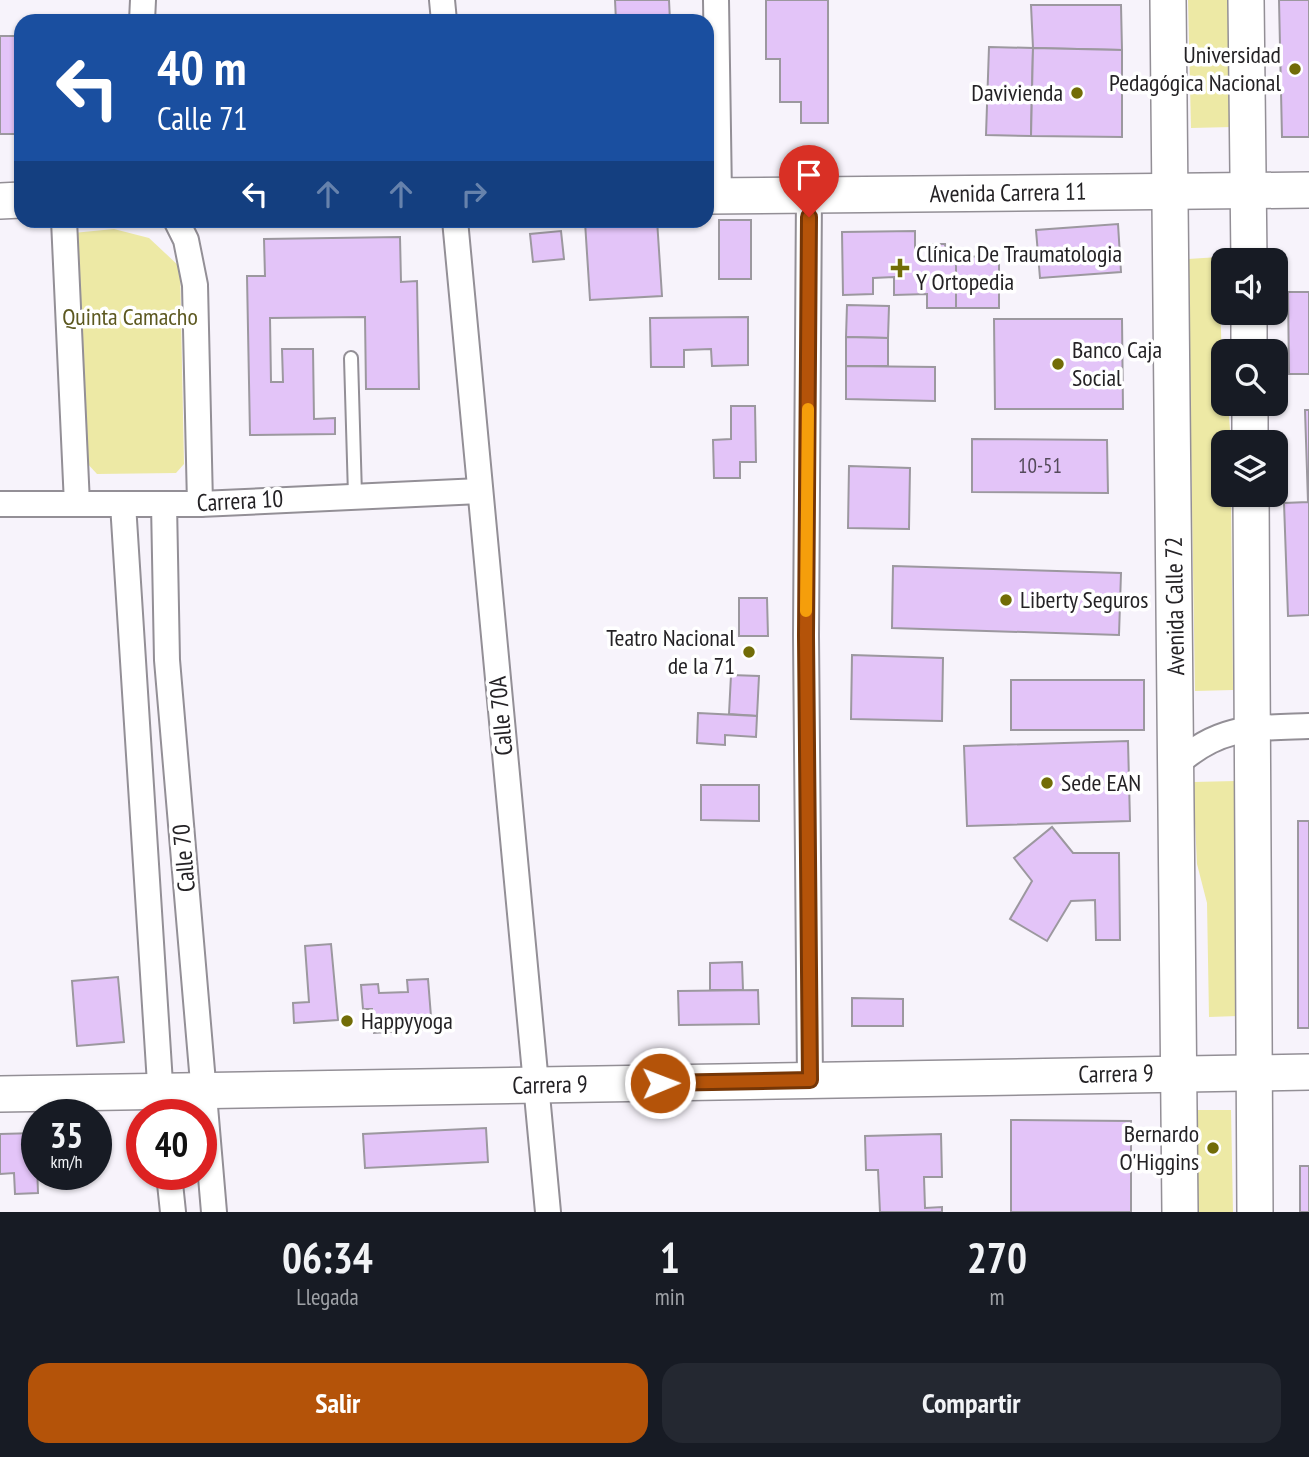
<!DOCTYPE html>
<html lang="es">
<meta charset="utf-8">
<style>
:root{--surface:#171b24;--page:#242831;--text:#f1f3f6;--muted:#9ea1a6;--accent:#b45309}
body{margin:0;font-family:"PT Sans Narrow",sans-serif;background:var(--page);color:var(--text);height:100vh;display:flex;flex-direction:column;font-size:26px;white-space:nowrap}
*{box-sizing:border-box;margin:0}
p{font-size:23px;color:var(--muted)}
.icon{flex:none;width:38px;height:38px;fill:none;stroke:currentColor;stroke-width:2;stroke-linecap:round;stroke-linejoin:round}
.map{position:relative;height:1212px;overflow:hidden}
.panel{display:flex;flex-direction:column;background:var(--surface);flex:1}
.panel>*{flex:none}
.banner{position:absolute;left:14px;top:14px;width:700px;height:214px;border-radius:21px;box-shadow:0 2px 5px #0004;background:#1a4fa0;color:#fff;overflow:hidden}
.fabs{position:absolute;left:1211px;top:248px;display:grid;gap:14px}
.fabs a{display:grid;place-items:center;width:77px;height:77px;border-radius:14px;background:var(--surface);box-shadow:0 2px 5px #0004;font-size:35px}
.speed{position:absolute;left:21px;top:1099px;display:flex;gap:14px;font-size:35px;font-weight:700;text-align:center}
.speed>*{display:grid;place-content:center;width:91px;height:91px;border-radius:50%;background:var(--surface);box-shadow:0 2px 5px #0004;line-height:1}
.speed small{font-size:18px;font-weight:400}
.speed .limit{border:10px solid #d22;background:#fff;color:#111}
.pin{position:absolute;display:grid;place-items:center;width:60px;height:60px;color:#fff;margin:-72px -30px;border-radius:50% 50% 50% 0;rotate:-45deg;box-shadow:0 0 7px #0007}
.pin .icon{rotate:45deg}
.me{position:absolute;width:77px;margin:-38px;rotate:89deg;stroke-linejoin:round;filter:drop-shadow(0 0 5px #0008)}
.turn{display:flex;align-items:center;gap:24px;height:147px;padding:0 28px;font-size:32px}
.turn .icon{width:91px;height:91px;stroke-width:2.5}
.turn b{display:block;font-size:49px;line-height:60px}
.lanes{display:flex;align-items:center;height:66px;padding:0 28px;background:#0003;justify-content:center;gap:35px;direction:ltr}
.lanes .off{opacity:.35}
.eta{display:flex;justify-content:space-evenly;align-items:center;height:119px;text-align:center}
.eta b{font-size:42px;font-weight:800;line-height:49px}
.action{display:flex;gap:14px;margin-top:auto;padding:14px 28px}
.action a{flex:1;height:80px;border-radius:21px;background:var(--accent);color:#fff;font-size:28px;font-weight:800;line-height:80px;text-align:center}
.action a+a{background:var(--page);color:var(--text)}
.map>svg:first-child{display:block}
.green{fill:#ede9a5}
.building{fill:#e3c4f8;stroke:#9c989f;stroke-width:2}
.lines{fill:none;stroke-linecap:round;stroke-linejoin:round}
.lane-casing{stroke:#938f96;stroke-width:16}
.street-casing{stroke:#938f96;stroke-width:28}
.secondary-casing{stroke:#938f96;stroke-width:38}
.lane{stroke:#fff;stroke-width:12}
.street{stroke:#fff;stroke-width:24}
.secondary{stroke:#fff;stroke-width:35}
.route-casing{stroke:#753606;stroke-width:18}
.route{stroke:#b45309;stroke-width:12}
.slow{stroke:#f59e0b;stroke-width:12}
.poi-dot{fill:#726c07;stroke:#fff;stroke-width:2.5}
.labels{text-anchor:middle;stroke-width:7;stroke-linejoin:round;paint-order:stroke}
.number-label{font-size:21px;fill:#544a5a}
.poi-label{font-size:24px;fill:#242225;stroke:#fff;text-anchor:start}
.street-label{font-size:24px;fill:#242225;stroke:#fff}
.park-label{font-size:24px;fill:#5c5820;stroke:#fff}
</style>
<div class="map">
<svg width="1309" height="1212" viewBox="0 0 1309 1212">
<rect width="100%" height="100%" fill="#f7f3fb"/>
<g class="green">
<path d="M 1188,0 L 1229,0 L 1232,127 L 1191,128 Z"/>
<path d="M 114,229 L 149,238 L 180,267 L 184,464 L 176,473 L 97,474 L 86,462 L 73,233 Z"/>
<path d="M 1219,257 L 1223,404 L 1228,404 L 1231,443 L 1223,443 L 1223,495 L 1231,495 L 1233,690 L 1195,691 L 1188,259 Z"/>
<path d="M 1236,781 L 1238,1016 L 1209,1017 L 1207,903 L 1197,864 L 1193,782 Z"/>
<path d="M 1191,1110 L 1231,1110 L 1233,1212 L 1192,1212 Z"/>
</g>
<g class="building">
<path d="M 615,0 L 669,0 L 670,21 L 616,21 Z"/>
<path d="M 766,0 L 828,0 L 828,123 L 801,123 L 801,102 L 780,102 L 780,59 L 766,59 Z"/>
<path d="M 1279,0 L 1309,0 L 1309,137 L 1282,137 Z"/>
<path d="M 1031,5 L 1121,5 L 1122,50 L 1033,48 Z"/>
<path d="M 0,36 L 15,36 L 16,134 L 0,134 Z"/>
<path d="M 989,47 L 1033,48 L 1031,136 L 986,135 Z"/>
<path d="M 1033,48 L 1122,50 L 1122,137 L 1031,136 Z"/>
<path d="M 657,220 L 662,296 L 590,300 L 585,222 Z"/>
<rect x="719" y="220" width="32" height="59"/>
<path d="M 1118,224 L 1121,272 L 1040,278 L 1036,230 Z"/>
<path d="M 561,231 L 564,259 L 533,262 L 530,234 Z"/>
<path d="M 915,231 L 915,258 L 927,258 L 927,244 L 945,244 L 946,257 L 956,257 L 956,308 L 927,308 L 927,294 L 894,295 L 894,277 L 873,278 L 873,294 L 843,295 L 842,232 Z"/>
<path d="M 400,237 L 401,282 L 417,281 L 419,389 L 366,389 L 365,317 L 270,318 L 271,382 L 283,382 L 282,349 L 313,349 L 314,419 L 335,418 L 335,434 L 250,435 L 247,276 L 265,276 L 264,239 Z"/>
<path d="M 999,256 L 999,308 L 956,308 L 956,257 Z"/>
<path d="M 1288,292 L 1309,292 L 1309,374 L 1289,374 Z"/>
<path d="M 847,305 L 889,306 L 888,338 L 846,337 Z"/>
<path d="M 748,317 L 748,365 L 712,366 L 711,349 L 684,350 L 684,367 L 651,367 L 650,318 Z"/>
<path d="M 994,319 L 1122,319 L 1123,409 L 995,409 Z"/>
<path d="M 846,337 L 888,338 L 888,366 L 846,366 Z"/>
<path d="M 846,366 L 935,367 L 935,401 L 846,399 Z"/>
<path d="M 731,406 L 755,406 L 756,462 L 740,462 L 740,478 L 714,478 L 713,440 L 731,439 Z"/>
<path d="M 1305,410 L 1309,410 L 1309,615 L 1288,616 L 1284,503 L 1308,502 Z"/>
<path d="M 972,439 L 1107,440 L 1108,493 L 972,492 Z"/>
<path d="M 849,466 L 910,468 L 909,529 L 848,528 Z"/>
<path d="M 893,566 L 1121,573 L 1119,635 L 892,628 Z"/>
<path d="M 739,598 L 767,598 L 768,636 L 739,636 Z"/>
<path d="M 852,655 L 943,658 L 942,721 L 851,719 Z"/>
<path d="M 731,675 L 759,676 L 757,716 L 729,714 Z"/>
<rect x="1011" y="680" width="133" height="50"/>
<path d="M 698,713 L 757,716 L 756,737 L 725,735 L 725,745 L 697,743 Z"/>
<path d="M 1128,741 L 1130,821 L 967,826 L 964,746 Z"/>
<path d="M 701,785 L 759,785 L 759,821 L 701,820 Z"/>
<rect x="1298" y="821" width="11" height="207"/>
<path d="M 1052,827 L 1073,853 L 1119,853 L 1120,940 L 1096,940 L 1095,900 L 1071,901 L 1047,941 L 1010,919 L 1032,881 L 1014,858 Z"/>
<path d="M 331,944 L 338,1020 L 294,1023 L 293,1003 L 309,1002 L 305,946 Z"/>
<path d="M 742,962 L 743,990 L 710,990 L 710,963 Z"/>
<path d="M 118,977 L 124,1042 L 77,1046 L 72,981 Z"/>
<path d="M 428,979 L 432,1029 L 374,1033 L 372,1009 L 363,1009 L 361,985 L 378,984 L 379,993 L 408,992 L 407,980 Z"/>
<path d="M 758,990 L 759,1024 L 679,1025 L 678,991 Z"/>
<path d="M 852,998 L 903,999 L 903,1026 L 852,1026 Z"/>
<path d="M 1011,1120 L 1131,1121 L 1131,1212 L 1011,1212 Z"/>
<path d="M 486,1128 L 488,1162 L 365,1168 L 363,1134 Z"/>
<path d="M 36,1133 L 38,1193 L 15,1194 L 14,1173 L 0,1174 L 0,1134 Z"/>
<path d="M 941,1134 L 942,1177 L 924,1177 L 925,1208 L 942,1207 L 942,1212 L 880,1212 L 878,1170 L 866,1170 L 865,1136 Z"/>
<rect x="1300" y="1166" width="9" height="46"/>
</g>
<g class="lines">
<g class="lane-casing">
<path id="lane" d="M 351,358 L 355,495"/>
</g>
<g class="street-casing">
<g id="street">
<path d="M 442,0 L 444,21"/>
<path d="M 716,0 L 719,196"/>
<path d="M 142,21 L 143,0"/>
<path d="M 809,195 L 806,636 L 810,1080"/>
<path d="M 64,220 L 77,504"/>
<path d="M 176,220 L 186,240 L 195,285 L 200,504"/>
<path d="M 455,220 L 548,1212"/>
<path d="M 0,504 L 200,504 L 480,491"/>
<path d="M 123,504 L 162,1115"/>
<path d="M 164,504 L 167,660 L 214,1212"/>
<path d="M 1177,764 C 1220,725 1255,728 1309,726"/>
<path d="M 169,1174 L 173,1212"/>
</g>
</g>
<g class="secondary-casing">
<g id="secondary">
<path d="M 1168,0 L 1180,1212"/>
<path d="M 1246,0 L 1249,261"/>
<path d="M 707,196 L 1309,190"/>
<path d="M 0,201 L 21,200"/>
<path d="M 1249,313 L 1249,352"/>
<path d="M 1250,404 L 1250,443"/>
<path d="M 1251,495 L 1255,1212"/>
<path d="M 0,1094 L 1309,1072"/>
</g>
</g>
<use href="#lane" class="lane"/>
<use href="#street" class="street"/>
<use href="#secondary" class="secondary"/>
</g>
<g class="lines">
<g class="route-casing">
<path id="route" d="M 660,1083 L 810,1080 L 806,636 L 809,217"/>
</g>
<use href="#route" class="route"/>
<path class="slow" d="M 806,611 L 808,409"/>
</g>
<g class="poi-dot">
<circle cx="1295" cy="69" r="7"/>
<circle cx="1077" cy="93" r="7"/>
<path d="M896.5 257.5h7v7h7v7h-7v7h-7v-7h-7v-7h7z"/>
<circle cx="1058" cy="364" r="7"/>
<circle cx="1006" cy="600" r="7"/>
<circle cx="749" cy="652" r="7"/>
<circle cx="1047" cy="783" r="7"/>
<circle cx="347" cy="1021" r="7"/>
<circle cx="1213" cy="1148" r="7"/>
</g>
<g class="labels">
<g class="number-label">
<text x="1040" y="473">10-51</text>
</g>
<g class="poi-label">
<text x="1281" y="63" text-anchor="end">Universidad<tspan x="1281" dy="28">Pedagógica Nacional</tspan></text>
<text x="1063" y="101" text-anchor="end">Davivienda</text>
<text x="916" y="262">Clínica De Traumatologia<tspan x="916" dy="28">Y Ortopedia</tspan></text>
<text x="1072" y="358">Banco Caja<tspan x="1072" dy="28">Social</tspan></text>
<text x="1020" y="608">Liberty Seguros</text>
<text x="735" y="646" text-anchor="end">Teatro Nacional<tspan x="735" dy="28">de la 71</tspan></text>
<text x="1061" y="791">Sede EAN</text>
<text x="361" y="1029">Happyyoga</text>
<text x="1199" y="1142" text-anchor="end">Bernardo<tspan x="1199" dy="28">O'Higgins</tspan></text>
</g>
<g class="street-label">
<text transform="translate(1008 193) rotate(-1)" y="8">Avenida Carrera 11</text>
<text transform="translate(240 501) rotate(-3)" y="8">Carrera 10</text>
<text transform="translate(1175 606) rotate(-91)" y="8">Avenida Calle 72</text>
<text transform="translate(501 716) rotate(-95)" y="8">Calle 70A</text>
<text transform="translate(184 858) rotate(-95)" y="8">Calle 70</text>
<text transform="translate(1116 1074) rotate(-1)" y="8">Carrera 9</text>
<text transform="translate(550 1085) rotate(-1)" y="8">Carrera 9</text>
</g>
<g class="park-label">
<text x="130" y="325">Quinta Camacho</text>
</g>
</g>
</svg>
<div class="fabs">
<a><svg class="icon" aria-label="sound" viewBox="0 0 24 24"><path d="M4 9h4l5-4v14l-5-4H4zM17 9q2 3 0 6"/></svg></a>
<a><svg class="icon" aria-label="search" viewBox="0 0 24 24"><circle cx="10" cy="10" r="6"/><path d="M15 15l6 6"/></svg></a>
<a><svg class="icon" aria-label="layers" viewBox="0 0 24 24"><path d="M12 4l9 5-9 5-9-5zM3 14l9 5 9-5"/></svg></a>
</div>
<div class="speed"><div>35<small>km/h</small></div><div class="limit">40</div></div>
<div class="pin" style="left:809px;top:217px;background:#d93025"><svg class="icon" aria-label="arrive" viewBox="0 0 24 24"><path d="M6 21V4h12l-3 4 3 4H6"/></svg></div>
<svg class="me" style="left:660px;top:1083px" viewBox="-20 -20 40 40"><circle r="17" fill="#b45309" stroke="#fff" stroke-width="3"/><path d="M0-11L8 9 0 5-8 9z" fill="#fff"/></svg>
<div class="banner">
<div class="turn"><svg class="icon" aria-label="left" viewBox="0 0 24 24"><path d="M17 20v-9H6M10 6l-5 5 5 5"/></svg><div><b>40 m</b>Calle 71</div></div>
<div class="lanes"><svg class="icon" aria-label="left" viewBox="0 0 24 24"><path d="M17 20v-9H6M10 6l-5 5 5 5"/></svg><svg class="icon off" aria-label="ahead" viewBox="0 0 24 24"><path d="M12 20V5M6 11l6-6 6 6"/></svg><svg class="icon off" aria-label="ahead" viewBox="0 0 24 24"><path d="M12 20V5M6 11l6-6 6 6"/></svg><svg class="icon off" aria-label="right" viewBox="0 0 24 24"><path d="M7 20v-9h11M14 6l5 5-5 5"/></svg></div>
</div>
</div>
<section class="panel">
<div class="eta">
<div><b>06:34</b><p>Llegada</p></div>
<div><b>1</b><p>min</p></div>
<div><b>270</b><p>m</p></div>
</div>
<div class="action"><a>Salir</a><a>Compartir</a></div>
</section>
